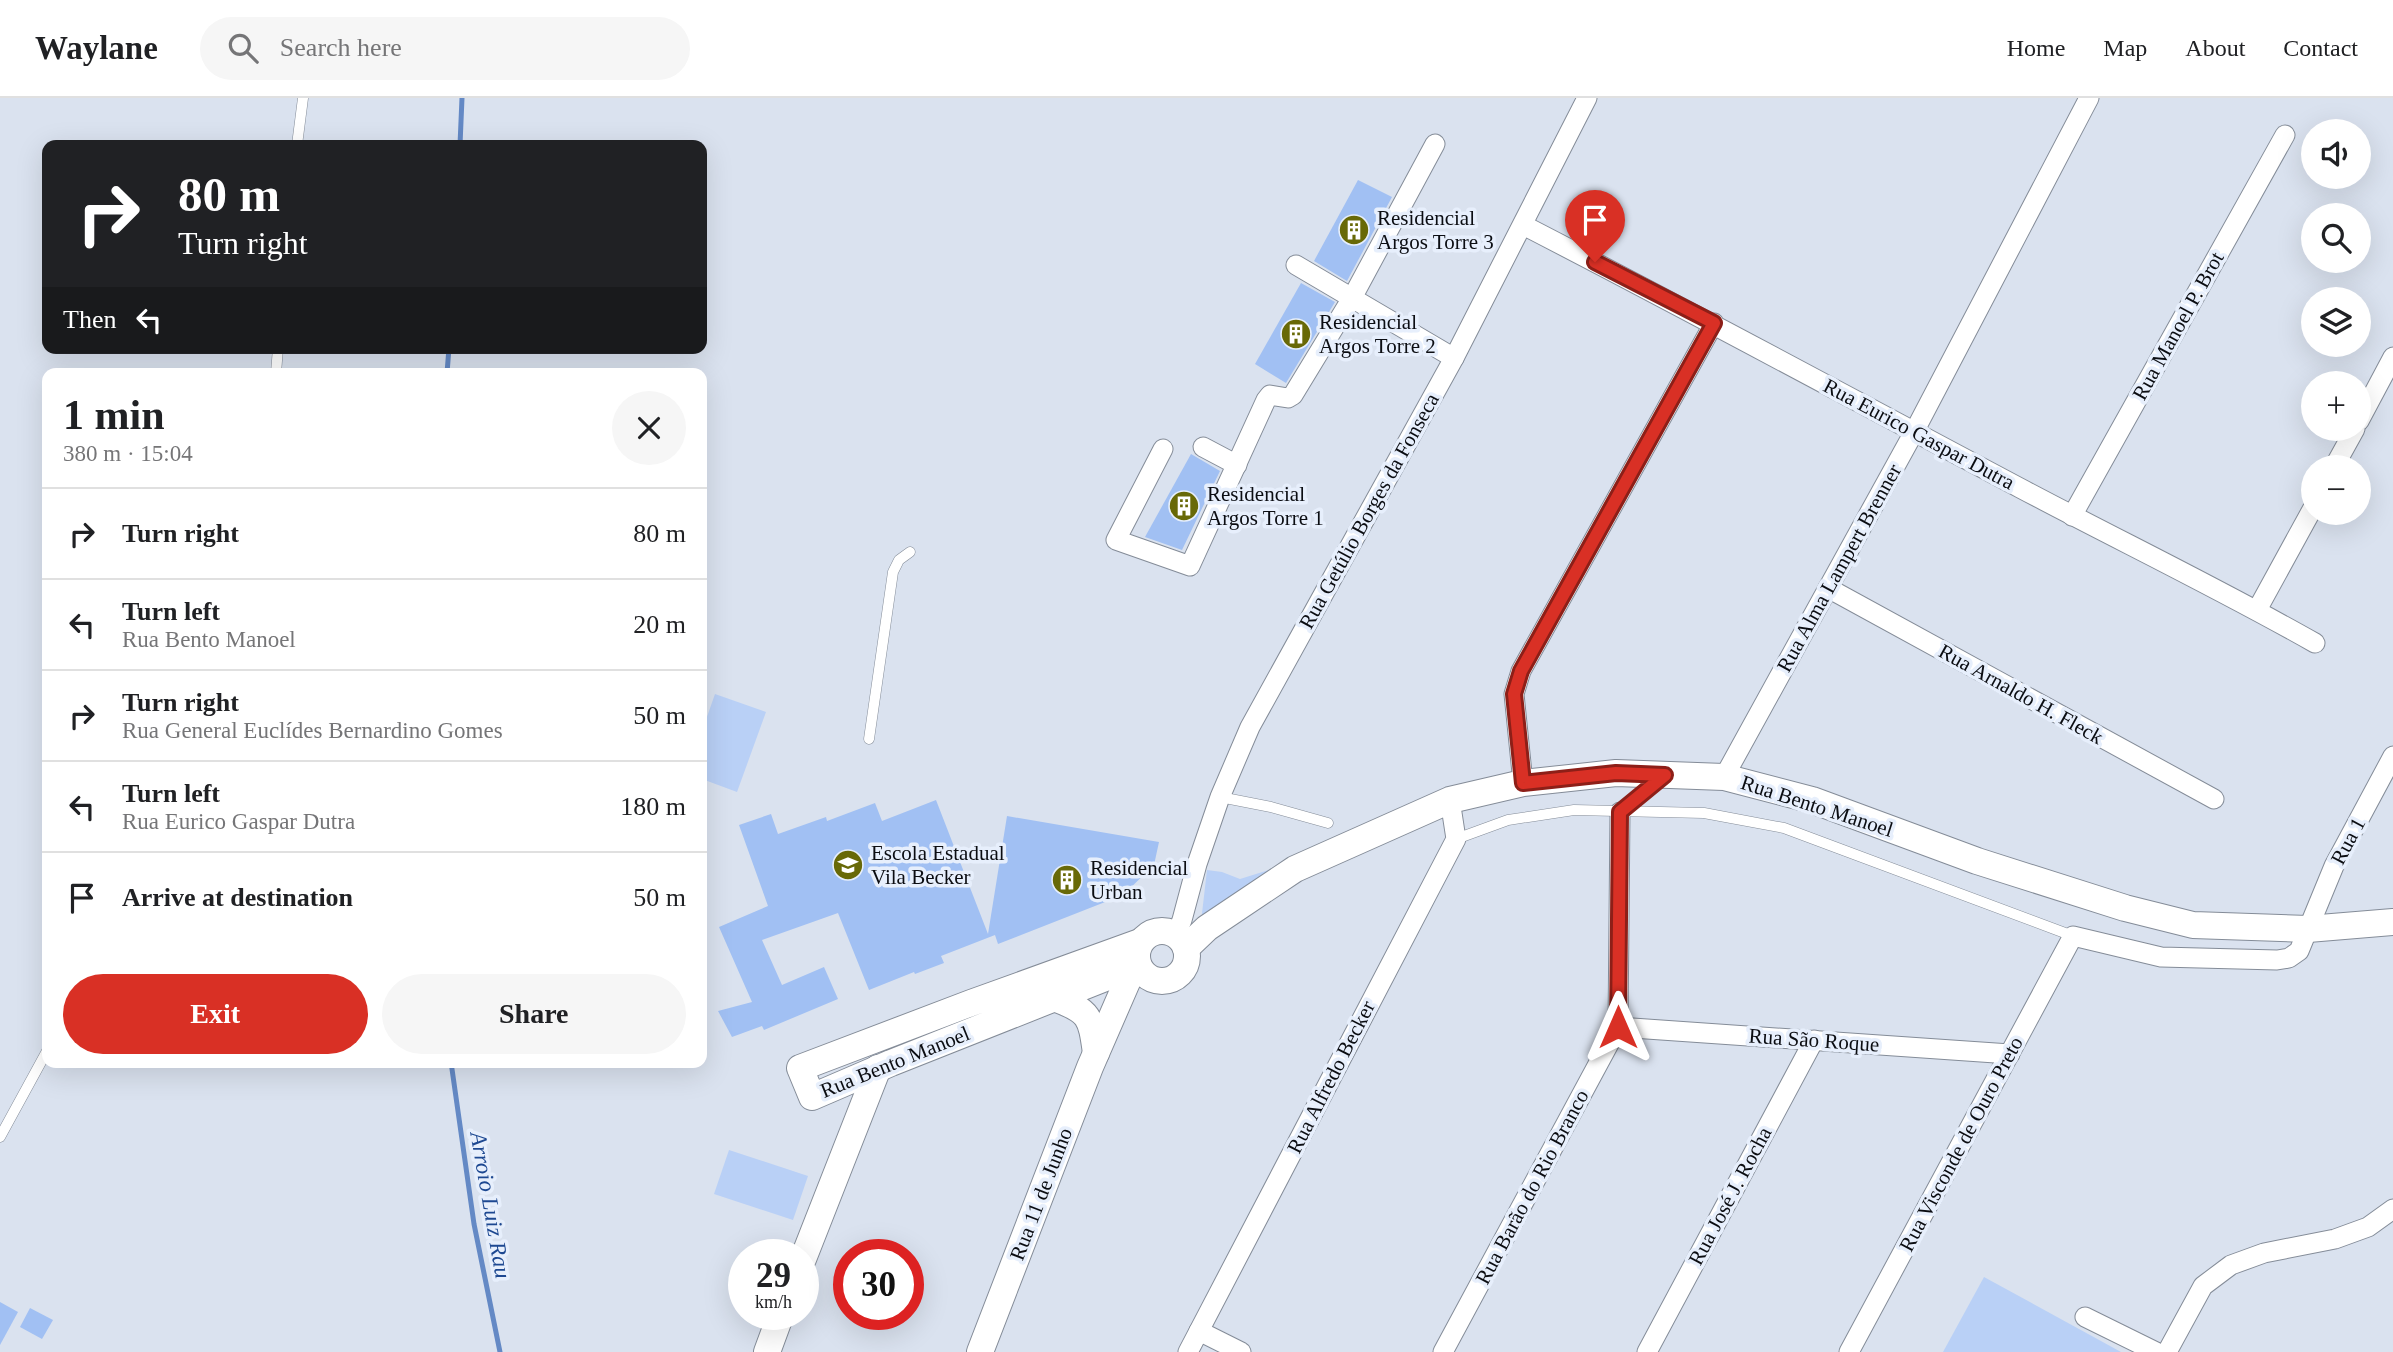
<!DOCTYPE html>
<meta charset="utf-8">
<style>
:root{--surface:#fff;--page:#f6f6f6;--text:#202124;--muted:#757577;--line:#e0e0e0;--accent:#d93025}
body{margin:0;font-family:Georgia,serif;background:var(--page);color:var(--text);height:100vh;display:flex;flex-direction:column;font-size:26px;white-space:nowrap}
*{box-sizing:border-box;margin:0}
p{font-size:23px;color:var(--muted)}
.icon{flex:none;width:38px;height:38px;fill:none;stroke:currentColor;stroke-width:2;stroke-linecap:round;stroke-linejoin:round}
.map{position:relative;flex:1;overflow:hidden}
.panel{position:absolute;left:42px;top:270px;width:665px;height:700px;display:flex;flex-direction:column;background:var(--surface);border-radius:14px;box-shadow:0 7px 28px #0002}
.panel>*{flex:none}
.banner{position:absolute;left:42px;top:42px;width:665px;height:214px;border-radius:14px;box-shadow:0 7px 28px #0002;background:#202124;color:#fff;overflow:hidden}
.tools{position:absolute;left:2301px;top:21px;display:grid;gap:14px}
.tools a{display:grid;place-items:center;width:70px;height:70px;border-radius:50%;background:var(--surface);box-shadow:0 7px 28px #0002;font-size:35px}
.speed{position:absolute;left:728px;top:1141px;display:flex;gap:14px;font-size:35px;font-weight:700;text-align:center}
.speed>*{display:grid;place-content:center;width:91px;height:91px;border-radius:50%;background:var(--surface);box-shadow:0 7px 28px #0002;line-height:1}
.speed small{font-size:18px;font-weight:400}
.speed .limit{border:10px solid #d22;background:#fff;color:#111}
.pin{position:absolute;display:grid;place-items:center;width:60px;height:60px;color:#fff;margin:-72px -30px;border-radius:50% 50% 50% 0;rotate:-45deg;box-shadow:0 0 7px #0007}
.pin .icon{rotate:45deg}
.me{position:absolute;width:77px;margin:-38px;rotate:0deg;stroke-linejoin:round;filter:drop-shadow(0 0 5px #0008)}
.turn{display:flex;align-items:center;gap:24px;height:147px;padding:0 21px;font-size:32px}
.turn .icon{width:91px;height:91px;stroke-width:2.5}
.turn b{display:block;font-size:49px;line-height:60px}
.then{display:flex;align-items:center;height:66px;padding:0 21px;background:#0003;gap:14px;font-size:26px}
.round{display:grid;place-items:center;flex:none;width:74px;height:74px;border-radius:37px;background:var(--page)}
.summary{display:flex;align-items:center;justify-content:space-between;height:119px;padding:0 21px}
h1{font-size:42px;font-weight:600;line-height:52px}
.action{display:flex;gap:14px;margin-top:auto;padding:14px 21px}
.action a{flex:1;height:80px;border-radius:42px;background:var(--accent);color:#fff;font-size:28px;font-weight:600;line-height:80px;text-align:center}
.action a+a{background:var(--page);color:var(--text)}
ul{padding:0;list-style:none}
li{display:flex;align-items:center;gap:21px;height:91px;padding:0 21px;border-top:2px solid var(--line)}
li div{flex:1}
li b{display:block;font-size:26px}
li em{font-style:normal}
header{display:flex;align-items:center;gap:42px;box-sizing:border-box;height:98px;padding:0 35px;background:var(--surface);border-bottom:2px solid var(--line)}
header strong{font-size:33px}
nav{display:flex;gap:38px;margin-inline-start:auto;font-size:24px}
.search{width:490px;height:63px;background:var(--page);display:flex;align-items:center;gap:18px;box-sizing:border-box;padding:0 24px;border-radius:38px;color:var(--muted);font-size:26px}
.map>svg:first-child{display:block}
.green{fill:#b9d0f6}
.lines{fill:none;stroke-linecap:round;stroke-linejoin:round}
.stream{stroke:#6489c5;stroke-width:5}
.building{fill:#a1c0f3}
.lane-casing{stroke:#848c98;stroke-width:11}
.street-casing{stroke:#848c98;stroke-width:21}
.secondary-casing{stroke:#848c98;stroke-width:28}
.lane{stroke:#fff;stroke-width:10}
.street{stroke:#fff;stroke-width:19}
.secondary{stroke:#fff;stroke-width:26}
.route-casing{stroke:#8d1f18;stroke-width:18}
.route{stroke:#d93025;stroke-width:12}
.labels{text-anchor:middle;stroke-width:7;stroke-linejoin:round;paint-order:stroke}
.poi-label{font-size:21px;fill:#0b0d12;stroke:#e7effc;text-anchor:start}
.street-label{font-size:21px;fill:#0b0d12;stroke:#e7effc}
.water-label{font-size:23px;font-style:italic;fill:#1d4891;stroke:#e7effc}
</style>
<header>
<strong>Waylane</strong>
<div class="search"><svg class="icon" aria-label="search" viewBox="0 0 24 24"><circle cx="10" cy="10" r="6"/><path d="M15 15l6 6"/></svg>Search here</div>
<nav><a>Home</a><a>Map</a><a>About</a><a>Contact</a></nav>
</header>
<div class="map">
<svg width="2393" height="1254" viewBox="0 0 2393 1254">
<rect width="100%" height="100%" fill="#dae2ef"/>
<g class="green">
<path d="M 715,596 L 766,614 L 737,694 L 702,681 L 702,633 Z"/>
<path d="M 1272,771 L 1201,824 L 1207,772 L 1222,774 L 1240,781 Z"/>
<path d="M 729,1052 L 808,1078 L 793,1122 L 714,1096 Z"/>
<path d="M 1984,1179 L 2121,1254 L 1943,1254 Z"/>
</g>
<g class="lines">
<g class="stream">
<path d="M 460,47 L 462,0"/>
<path d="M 447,275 L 449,250"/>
<path d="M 451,964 L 474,1126 L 500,1254"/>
</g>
</g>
<g class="building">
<path d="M 1358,82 L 1392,99 L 1347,183 L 1314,163 Z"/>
<path d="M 1301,185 L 1335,204 L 1286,285 L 1255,266 Z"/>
<path d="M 1191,356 L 1220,373 L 1182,452 L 1145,439 Z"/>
<path d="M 936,702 L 988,836 L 1007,718 L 1159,744 L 1154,767 L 1123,797 L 998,846 L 995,837 L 941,858 L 944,865 L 915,876 L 914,874 L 869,892 L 838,815 L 762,842 L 782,887 L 824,869 L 838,901 L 764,932 L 762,928 L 732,939 L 718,913 L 752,904 L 719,829 L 768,808 L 739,727 L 771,716 L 778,736 L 826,719 L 827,723 L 875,705 L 882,723 Z"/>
<path d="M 0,1204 L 18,1214 L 0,1247 Z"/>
<path d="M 30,1210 L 53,1222 L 42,1241 L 20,1229 Z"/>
</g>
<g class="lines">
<g class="lane-casing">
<g id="lane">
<path d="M 297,47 L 303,0"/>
<path d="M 276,275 L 278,250"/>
<path d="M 869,641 L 893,474 L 899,462 L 910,454"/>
<path d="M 1220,699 L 1271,709 L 1328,725"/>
<path d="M 1620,714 L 1660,681"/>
<path d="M 1456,741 L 1508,722 L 1574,712 L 1704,715 L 1784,730 L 2073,838"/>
<path d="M 0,1039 L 47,953"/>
</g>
</g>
<g class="street-casing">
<g id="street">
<path d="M 1523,127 C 1690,213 1854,302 2020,390 C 2118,442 2218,490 2315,545"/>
<path d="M 1296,167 L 1454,260"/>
<path d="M 2359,323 L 2393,259"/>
<path d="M 1203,349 L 1237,367"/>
<path d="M 1163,351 L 1116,442 L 1190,468 L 1266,302 L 1270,297 L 1288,300 L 1293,297 L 1352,200 L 1435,46"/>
<path d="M 2334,369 L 2355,331"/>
<path d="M 2072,418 L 2285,37"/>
<path d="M 1828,490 L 2214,701"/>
<path d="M 2257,512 L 2314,408"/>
<path d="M 1724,679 L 1914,334 L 2089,0"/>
<path d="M 1523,685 L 1514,596 L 1521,573 L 1714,225"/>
<path d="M 1176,837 L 1182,822 L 1197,766 L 1220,699 L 1250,629 L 1454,260 L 1587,0"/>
<path d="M 1618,929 L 2010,956"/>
<path d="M 2085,1219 L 2156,1254"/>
<path d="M 1199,1233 L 1241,1254"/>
<path d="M 1188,1254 L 1456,741 L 1450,702"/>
<path d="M 1443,1254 L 1618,929 L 1620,714"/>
<path d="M 1647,1254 L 1814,942"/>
<path d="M 1849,1254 L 2073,838 L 2161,859 L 2277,862 L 2289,860 L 2299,853 L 2334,768 L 2393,658"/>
<path d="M 2167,1254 L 2203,1188 L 2231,1167 L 2264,1155 L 2335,1141 L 2368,1129 L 2393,1111"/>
</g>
</g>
<g class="secondary-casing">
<g id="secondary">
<circle cx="1162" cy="858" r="25"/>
<path d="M 1186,850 L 1207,830 L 1295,771 L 1450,702 L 1523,685 L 1616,675 L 1724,679 L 1812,702 L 1977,763 L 2125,810 L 2193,827 L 2308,831 L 2393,824"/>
<path d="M 1138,867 L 891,965 L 812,999 L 800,970 L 971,905 L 1140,844"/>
<path d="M 1054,900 C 1090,913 1091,919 1096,955"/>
<path d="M 803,1161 L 878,970"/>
<path d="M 767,1254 L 781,1216"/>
<path d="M 980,1254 L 1090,969 L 1127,884 L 1138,867"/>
</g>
</g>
<use href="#lane" class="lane"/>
<use href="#street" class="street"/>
<use href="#secondary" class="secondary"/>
</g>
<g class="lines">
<g class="route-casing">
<path id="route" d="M 1595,164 L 1714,225 L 1521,573 L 1514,596 L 1523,685 L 1616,675 L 1665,677 L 1620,714 L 1618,929"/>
</g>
<use href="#route" class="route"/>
</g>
<defs>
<g id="building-disc" transform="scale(1.575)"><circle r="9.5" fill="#686907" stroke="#e7effc"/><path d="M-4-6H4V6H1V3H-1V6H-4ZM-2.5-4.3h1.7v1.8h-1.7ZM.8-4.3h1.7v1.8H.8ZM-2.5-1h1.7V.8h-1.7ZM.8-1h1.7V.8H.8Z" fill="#fff"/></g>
<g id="school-disc" transform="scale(1.575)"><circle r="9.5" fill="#686907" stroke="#e7effc"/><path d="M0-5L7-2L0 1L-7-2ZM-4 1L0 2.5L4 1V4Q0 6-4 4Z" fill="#fff"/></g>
</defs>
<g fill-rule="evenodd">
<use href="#building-disc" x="1354" y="132"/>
<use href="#building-disc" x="1296" y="236"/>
<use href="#building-disc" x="1184" y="408"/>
<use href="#school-disc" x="848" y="767"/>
<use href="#building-disc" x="1067" y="782"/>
</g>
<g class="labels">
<g class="poi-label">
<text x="1377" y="127">Residencial<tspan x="1377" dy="24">Argos Torre 3</tspan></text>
<text x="1319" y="231">Residencial<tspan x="1319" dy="24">Argos Torre 2</tspan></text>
<text x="1207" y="403">Residencial<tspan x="1207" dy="24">Argos Torre 1</tspan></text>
<text x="871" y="762">Escola Estadual<tspan x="871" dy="24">Vila Becker</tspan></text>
<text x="1090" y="777">Residencial<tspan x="1090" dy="24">Urban</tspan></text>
</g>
<g class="street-label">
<text transform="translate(2178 228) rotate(-61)" y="7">Rua Manoel P. Brot</text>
<text transform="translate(1919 336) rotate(28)" y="7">Rua Eurico Gaspar Dutra</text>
<text transform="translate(1369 413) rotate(-61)" y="7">Rua Getúlio Borges da Fonseca</text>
<text transform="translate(1839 470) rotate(-61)" y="7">Rua Alma Lampert Brenner</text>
<text transform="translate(2021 596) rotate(29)" y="7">Rua Arnaldo H. Fleck</text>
<text transform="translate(1817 708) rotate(18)" y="7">Rua Bento Manoel</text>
<text transform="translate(2348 743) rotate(-62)" y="7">Rua 1</text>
<text transform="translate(1814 942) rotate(4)" y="7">Rua São Roque</text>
<text transform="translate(895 964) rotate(-22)" y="7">Rua Bento Manoel</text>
<text transform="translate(1331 979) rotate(-63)" y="7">Rua Alfredo Becker</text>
<text transform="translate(1961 1046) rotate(-62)" y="7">Rua Visconde de Ouro Preto</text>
<text transform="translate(1532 1089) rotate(-62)" y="7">Rua Barão do Rio Branco</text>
<text transform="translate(1041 1096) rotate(-69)" y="7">Rua 11 de Junho</text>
<text transform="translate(1730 1098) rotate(-62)" y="7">Rua José J. Rocha</text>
</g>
<g class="water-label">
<text transform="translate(491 1107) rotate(80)" y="8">Arroio Luiz Rau</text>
</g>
</g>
</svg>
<div class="tools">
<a><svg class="icon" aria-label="sound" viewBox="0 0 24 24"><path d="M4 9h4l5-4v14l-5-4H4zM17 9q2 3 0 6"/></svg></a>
<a><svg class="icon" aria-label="search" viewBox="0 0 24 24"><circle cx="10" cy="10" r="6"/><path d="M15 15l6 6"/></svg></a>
<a><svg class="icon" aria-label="layers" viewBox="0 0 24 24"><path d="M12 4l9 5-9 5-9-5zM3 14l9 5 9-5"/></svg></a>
<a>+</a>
<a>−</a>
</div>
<div class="speed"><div>29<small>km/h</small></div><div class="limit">30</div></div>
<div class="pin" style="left:1595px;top:164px;background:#d93025"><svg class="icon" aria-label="arrive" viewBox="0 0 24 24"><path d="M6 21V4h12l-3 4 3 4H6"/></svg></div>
<svg class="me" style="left:1618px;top:929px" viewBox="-20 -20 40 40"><path d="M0-17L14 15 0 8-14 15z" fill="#d93025" stroke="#fff" stroke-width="4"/></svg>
<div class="banner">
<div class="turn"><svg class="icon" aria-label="right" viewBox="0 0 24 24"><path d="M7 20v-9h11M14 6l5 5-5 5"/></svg><div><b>80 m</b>Turn right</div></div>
<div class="then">Then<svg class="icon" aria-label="left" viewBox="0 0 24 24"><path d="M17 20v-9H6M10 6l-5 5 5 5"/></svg></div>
</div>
<section class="panel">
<div class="summary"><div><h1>1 min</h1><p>380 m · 15:04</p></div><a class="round"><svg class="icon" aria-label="close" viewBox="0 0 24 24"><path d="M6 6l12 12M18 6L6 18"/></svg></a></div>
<ul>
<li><svg class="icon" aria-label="right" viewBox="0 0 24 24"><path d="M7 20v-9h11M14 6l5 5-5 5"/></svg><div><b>Turn right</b></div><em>80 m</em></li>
<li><svg class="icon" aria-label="left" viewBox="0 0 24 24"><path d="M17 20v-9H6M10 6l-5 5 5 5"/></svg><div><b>Turn left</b><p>Rua Bento Manoel</p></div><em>20 m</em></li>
<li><svg class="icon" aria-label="right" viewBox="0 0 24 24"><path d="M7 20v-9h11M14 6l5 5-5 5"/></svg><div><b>Turn right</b><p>Rua General Euclídes Bernardino Gomes</p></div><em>50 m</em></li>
<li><svg class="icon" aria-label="left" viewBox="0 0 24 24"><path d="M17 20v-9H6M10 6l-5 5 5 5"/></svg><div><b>Turn left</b><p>Rua Eurico Gaspar Dutra</p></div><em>180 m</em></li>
<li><svg class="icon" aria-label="arrive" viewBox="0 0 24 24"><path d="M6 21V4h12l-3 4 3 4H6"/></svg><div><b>Arrive at destination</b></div><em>50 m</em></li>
</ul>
<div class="action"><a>Exit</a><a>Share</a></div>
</section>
</div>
